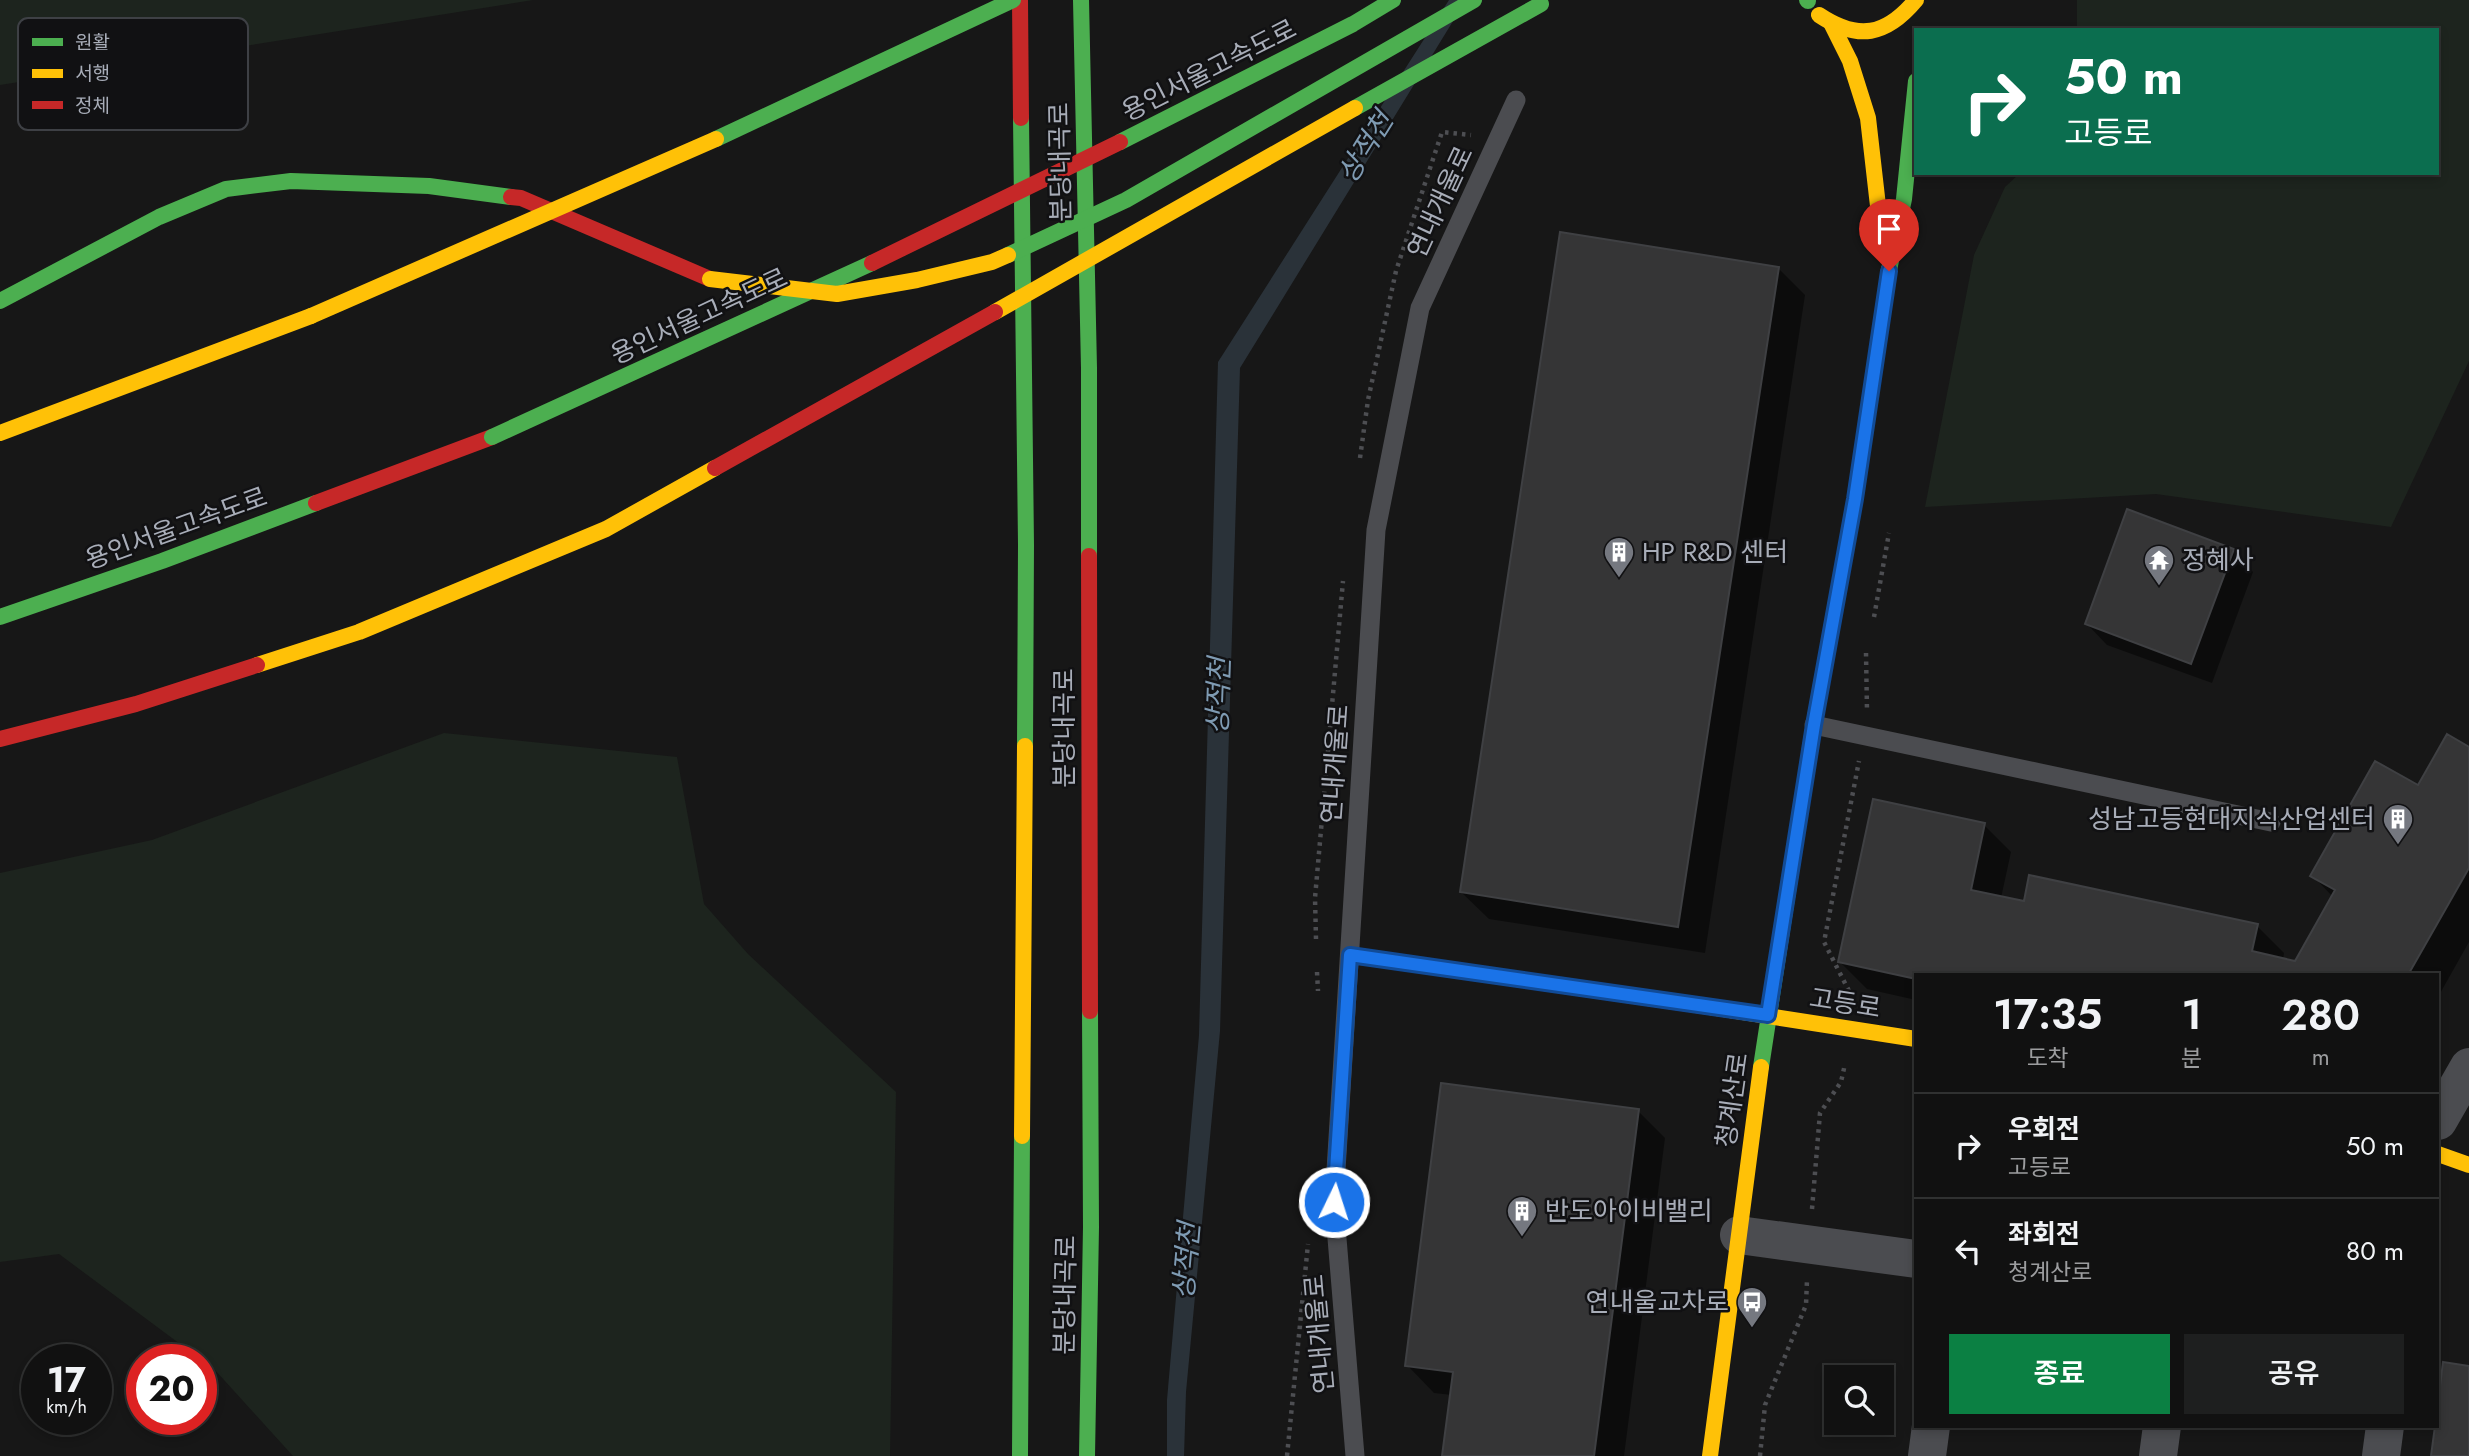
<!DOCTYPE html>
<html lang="ko">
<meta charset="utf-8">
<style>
:root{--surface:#111;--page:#1e1f1f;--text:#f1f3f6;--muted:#9c9d9f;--line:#303131;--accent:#0b8043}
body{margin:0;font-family:Jost,"Noto Sans KR",sans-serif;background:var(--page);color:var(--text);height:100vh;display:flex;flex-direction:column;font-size:26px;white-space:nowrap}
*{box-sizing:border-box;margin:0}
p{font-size:23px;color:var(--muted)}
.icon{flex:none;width:38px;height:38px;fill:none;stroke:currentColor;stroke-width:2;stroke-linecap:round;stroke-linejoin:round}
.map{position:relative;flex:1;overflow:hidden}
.side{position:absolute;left:1914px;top:973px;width:525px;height:455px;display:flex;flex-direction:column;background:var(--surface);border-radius:0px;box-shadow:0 4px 10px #0003,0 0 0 2px var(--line)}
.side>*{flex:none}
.top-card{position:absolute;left:1914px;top:28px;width:525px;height:147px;border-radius:0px;box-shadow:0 4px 10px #0003,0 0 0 2px var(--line);background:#0b6e4f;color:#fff;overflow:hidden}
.fabs{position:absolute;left:1824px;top:1365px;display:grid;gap:14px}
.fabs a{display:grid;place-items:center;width:70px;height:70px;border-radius:0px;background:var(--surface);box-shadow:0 4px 10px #0003,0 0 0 2px var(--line);font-size:35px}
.speed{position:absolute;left:21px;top:1344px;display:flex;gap:14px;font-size:35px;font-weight:700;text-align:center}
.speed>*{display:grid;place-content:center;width:91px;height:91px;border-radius:50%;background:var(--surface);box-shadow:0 4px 10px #0003,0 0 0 2px var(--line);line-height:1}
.speed small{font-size:18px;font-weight:400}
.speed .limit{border:10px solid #d22;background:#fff;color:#111}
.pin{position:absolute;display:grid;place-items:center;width:60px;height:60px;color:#fff;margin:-72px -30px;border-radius:50% 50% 50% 0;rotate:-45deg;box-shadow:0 0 7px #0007}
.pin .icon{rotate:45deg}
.me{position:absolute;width:77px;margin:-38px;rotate:4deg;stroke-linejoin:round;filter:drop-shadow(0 0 5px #0008)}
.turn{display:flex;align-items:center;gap:24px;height:147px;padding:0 35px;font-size:32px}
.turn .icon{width:91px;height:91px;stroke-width:2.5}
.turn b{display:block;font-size:49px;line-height:60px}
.eta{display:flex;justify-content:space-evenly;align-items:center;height:119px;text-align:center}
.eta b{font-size:42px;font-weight:600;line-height:49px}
.primary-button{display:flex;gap:14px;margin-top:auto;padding:14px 35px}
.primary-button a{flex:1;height:80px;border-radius:0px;background:var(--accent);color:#fff;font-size:28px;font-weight:600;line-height:80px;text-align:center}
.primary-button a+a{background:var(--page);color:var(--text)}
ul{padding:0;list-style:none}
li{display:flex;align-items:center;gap:21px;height:105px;padding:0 35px;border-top:2px solid var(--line)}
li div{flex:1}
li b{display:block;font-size:26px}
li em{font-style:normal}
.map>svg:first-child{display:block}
.green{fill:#1d241e}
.water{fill:#2a3239}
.shadow{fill:#0007}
.building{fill:#353536;stroke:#3f4043;stroke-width:2}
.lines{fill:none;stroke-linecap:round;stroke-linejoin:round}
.path{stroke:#4d4e52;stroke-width:4.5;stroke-dasharray:3.5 5;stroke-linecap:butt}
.lane{stroke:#4b4c50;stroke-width:19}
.street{stroke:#4b4c50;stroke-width:38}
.fast{stroke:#4caf50;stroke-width:16}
.slow{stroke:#ffc107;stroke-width:16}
.jam{stroke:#c62828;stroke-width:16}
.fast-bridge{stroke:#4caf50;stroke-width:16}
.slow-bridge{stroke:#ffc107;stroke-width:16}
.jam-bridge{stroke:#c62828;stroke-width:16}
.route-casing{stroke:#114b97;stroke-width:18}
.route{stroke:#1a73e8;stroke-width:12}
.labels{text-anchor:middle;stroke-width:5;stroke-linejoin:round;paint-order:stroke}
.street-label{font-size:26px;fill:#a8adb8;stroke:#111113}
.poi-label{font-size:26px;fill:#a8adb8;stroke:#111113;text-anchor:start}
.water-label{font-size:28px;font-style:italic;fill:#7f9bb3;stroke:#111113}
.key{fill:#111113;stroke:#3e4045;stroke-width:2}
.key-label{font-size:19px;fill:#a8adb8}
</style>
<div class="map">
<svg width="2469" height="1456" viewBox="0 0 2469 1456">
<rect width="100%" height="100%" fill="#171717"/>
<g class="green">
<path d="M 0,0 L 533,0 L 0,85 Z"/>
<path d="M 2077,0 L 2469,0 L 2469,361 L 2391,527 L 2156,494 L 1925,507 L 1974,255 L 2005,187 L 2020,173 L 2438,173 L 2438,30 L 2077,30 Z"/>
<path d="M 444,733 L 677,757 L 704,904 L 748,954 L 896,1092 L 890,1456 L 293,1456 L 215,1370 L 59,1254 L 0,1262 L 0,873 L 152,840 Z"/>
</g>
<path class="water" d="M 1449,0 L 1466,0 L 1240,368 L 1220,1031 L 1186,1392 L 1184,1456 L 1167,1456 L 1167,1400 L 1199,1035 L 1218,362 Z"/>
<g class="shadow">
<path d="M 1778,268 L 1805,295 L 1705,953 L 1489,919 L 1461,892 Z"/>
<path d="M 2233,551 L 2253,572 L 2212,683 L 2107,645 L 2087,624 Z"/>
<path d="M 2469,749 L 2469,942 L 2438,997 L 2438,975 L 1916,975 L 1916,1000 L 1867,989 L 1840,962 L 1984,825 L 2011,852 L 2001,898 L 2025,903 L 2257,926 L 2284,953 L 2283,960 L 2296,963 L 2333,897 L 2312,875 Z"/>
<path d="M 1638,1111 L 1665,1138 L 1624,1456 L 1444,1456 L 1452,1395 L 1434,1393 L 1407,1365 Z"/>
</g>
<g class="building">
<path d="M 1560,232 L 1779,267 L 1678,927 L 1460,892 Z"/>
<path d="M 2127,509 L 2234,549 L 2191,664 L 2085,624 Z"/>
<path d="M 2447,734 L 2469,747 L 2469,868 L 2408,975 L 1916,975 L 1916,979 L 1838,962 L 1873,799 L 1985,823 L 1971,890 L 2024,901 L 2029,875 L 2258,924 L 2252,951 L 2295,961 L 2335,890 L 2310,876 L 2375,761 L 2418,785 Z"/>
<path d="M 1441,1083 L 1639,1109 L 1594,1456 L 1442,1456 L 1453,1372 L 1405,1366 Z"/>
<path d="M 2443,1362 L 2469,1366 L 2469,1456 L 2431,1456 L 2435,1426 L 2438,1426 L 2438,1403 Z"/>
</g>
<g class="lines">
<g class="path">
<path d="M 1360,458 L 1368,400 L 1396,271 L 1442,132 L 1471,135"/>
<path d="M 1874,617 L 1889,533"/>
<path d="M 1866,653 L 1867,711"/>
<path d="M 1316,939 L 1315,898 L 1343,581"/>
<path d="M 1317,972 L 1318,991"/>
<path d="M 1849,991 L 1824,942 L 1859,761"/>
<path d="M 1812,1209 L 1820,1113 L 1841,1082 L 1845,1064"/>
<path d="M 1287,1456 L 1308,1244"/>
<path d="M 1760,1456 L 1765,1405 L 1806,1305 L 1807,1280"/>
</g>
<g class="lane">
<path d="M 1814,725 L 2271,822"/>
<path d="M 1355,1456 L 1334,1202 L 1376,530 L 1420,308 L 1516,100"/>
</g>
<g class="street">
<path d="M 2438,1121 L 2469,1067"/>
<path d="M 1739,1235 L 1916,1259"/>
<path d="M 1927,1456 L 1931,1426"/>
<path d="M 2158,1456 L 2162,1426"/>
<path d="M 2381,1456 L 2385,1426"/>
</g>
<g class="fast">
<path d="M 1081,0 L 1089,368 L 1089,556"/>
<path d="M 1807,0 L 1808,1"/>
<path d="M 1021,118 L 1026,545 L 1025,746"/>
<path d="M 1889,270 L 1904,199 L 1916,81"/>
<path d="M 0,301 L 159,217 L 226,189 L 291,181 L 429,186 L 511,197"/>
<path d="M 0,617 L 162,561 L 316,503"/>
<path d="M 1761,1067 L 1813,729"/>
<path d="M 1020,1456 L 1022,1136"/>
<path d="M 1087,1456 L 1091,1227 L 1090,1011"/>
</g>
<g class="slow">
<path d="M 1819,15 C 1858,41 1886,36 1916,0"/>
<path d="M 1832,25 L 1850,61 L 1868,118 L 1882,241"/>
<path d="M 0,433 L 311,316"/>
<path d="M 257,665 L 359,632 L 606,529 L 715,468"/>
<path d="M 1813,729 L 1855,499 L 1889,270"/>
<path d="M 1710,1007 L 1916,1039"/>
<path d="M 1022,1136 L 1025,746"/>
<path d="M 2438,1154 L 2469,1165"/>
<path d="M 1710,1456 L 1761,1067"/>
</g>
<g class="jam">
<path d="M 1020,0 L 1021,118"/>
<path d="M 511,197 L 521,198 L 710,279"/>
<path d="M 316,503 L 492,437"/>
<path d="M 1089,556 L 1090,1011"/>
<path d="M 0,739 L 136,704 L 257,665"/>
<path d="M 1350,955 L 1710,1007"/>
</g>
<g class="fast-bridge">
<path d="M 1355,108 L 1541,4"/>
<path d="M 716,139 L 1013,0"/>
<path d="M 1120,142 L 1353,24 L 1393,0"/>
<path d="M 1008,255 L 1126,200 L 1474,0"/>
<path d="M 492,437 L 872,263"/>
</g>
<g class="slow-bridge">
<path d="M 710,279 L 837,294 L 917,280 L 992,262 L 1008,255"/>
<path d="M 995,312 L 1355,108"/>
<path d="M 311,316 L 716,139"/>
</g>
<g class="jam-bridge">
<path d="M 872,263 L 1120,142"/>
<path d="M 715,468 L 995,312"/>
</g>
</g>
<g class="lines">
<g class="route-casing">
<path id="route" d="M 1334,1202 L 1350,955 L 1768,1015 L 1814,725 L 1855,499 L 1889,271"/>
</g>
<use href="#route" class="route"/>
</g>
<defs>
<g id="building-pin" transform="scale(1.575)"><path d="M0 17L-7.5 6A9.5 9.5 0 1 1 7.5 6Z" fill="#757880" stroke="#111113"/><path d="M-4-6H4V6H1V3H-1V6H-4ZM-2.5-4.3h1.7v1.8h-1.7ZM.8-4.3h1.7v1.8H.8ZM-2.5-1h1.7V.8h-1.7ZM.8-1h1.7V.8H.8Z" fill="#fff"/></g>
<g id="temple-pin" transform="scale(1.575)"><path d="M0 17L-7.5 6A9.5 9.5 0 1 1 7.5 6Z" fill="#757880" stroke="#111113"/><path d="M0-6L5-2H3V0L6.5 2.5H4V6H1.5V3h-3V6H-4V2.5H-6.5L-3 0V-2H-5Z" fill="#fff"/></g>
<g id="bus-pin" transform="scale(1.575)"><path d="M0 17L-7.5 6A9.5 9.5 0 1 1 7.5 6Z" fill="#757880" stroke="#111113"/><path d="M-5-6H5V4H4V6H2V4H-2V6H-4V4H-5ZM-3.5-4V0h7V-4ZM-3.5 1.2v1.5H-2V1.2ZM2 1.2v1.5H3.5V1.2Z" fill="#fff"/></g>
</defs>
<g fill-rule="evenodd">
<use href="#building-pin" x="1619" y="552"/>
<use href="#temple-pin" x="2159" y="560"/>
<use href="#building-pin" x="2398" y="819"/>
<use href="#building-pin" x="1522" y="1211"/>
<use href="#bus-pin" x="1752" y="1302"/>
</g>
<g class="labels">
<g class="street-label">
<text transform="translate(1209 70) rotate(-27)" y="9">용인서울고속도로</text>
<text transform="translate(1060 162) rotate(-91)" y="9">분당내곡로</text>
<text transform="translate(1440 202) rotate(-65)" y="9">연내개울로</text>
<text transform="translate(699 316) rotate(-25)" y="9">용인서울고속도로</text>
<text transform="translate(176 528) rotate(-20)" y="9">용인서울고속도로</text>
<text transform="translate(1064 728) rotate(-90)" y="9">분당내곡로</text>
<text transform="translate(1335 764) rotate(-86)" y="9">연내개울로</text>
<text transform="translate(1845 1003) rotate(9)" y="9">고등로</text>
<text transform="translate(1732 1100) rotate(-82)" y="9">청계산로</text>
<text transform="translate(1065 1295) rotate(-89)" y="9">분당내곡로</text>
<text transform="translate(1319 1334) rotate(-95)" y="9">연내개울로</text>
</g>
<g class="poi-label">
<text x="1642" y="561">HP R&amp;D 센터</text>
<text x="2182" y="569">정혜사</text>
<text x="2375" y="828" text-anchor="end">성남고등현대지식산업센터</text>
<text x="1545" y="1220">반도아이비밸리</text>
<text x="1729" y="1311" text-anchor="end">연내울교차로</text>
</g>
<g class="water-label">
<text transform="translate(1365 147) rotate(-58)" y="10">상적천</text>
<text transform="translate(1218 696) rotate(-88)" y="10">상적천</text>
<text transform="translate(1186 1261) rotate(-85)" y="10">상적천</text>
</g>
</g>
<rect x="18" y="18" width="230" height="112" rx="10" class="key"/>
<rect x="32" y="38" width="31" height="8" fill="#4caf50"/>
<rect x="32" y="69" width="31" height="9" fill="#ffc107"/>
<rect x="32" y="101" width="31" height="8" fill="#c62828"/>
<g class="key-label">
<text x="75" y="49">원활</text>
<text x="75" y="80">서행</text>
<text x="75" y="112">정체</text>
</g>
</svg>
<div class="fabs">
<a><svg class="icon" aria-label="search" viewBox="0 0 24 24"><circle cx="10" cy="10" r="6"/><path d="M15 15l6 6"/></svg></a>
</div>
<div class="speed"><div>17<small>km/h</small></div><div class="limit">20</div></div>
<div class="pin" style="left:1889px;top:271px;background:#d93025"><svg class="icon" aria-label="arrive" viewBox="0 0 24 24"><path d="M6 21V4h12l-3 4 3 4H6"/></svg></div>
<svg class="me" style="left:1334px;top:1202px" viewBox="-20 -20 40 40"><circle r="17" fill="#1a73e8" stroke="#fff" stroke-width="3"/><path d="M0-11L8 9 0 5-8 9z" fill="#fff"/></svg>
<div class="top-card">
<div class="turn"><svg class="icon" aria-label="right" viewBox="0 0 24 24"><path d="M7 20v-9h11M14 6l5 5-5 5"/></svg><div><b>50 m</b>고등로</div></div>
</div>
<section class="side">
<div class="eta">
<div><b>17:35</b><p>도착</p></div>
<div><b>1</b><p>분</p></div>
<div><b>280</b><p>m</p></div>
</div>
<ul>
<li><svg class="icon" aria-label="right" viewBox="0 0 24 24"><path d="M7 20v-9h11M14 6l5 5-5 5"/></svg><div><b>우회전</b><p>고등로</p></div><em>50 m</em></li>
<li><svg class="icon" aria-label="left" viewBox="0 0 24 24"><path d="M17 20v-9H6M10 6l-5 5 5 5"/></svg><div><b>좌회전</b><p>청계산로</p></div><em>80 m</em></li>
</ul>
<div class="primary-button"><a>종료</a><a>공유</a></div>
</section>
</div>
